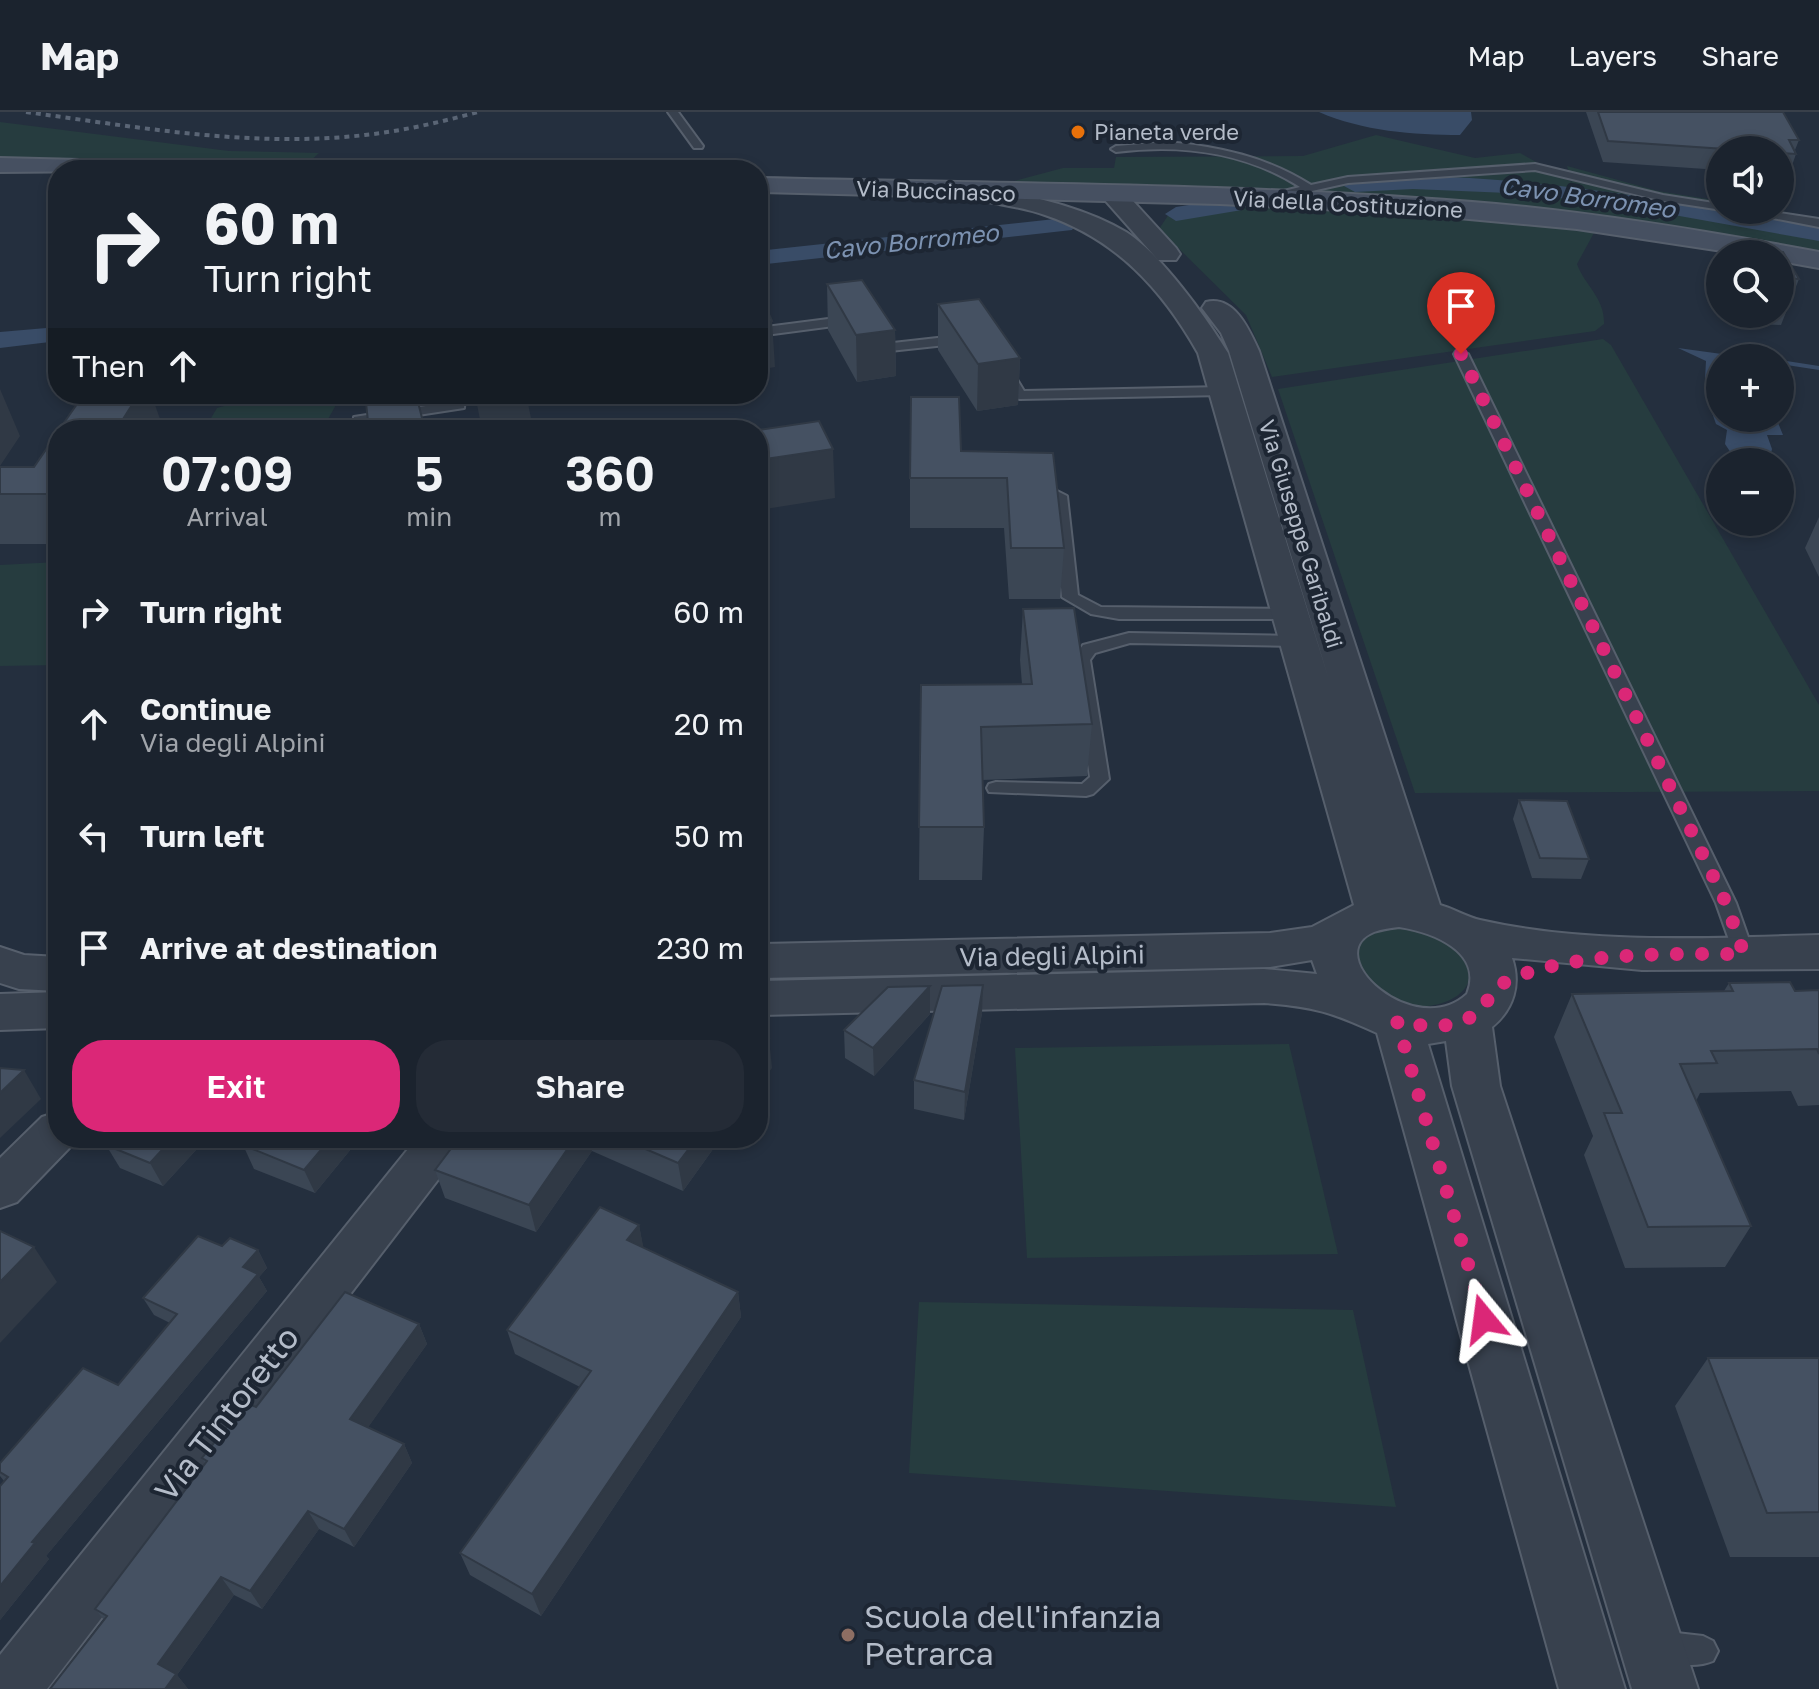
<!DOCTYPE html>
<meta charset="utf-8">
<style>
:root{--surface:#1b232e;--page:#242b36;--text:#f1f3f6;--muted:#a0a4aa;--line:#39404a;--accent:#db2777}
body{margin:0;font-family:"Golos Text",sans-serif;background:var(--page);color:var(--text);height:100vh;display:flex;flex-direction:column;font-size:30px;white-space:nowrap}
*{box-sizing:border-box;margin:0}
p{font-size:26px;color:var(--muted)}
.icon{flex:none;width:44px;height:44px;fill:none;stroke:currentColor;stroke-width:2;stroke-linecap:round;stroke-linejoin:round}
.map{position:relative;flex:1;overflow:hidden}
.drawer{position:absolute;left:48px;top:308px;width:720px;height:728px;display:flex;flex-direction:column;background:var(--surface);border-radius:32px;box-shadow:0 4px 12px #0003,0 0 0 2px var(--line)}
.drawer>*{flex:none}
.hud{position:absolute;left:48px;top:48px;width:720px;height:244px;border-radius:32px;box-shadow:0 4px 12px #0003,0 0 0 2px var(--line);background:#1b232e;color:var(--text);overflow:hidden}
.buttons{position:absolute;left:1706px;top:24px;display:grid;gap:16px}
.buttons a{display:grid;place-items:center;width:88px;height:88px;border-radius:50%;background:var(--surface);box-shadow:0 4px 12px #0003,0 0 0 2px var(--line);font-size:40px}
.pin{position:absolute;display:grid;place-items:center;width:68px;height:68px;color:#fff;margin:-82px -34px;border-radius:50% 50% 50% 0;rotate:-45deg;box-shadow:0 0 8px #0007}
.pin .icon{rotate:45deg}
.me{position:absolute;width:88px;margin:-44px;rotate:344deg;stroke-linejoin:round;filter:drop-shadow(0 0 6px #0008)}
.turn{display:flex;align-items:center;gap:28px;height:168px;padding:0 24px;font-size:36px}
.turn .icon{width:104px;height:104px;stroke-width:2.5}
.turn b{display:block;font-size:56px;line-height:68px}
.then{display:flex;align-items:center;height:76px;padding:0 24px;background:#0003;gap:16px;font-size:30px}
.eta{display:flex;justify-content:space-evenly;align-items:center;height:136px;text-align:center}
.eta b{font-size:48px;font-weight:600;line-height:56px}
.action{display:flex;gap:16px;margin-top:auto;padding:16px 24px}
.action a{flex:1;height:92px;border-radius:32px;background:var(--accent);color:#fff;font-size:32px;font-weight:600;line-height:92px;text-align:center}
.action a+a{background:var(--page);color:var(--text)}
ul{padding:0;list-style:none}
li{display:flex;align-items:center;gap:24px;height:112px;padding:0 24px}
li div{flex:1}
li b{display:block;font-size:30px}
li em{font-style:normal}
header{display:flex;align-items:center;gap:48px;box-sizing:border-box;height:112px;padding:0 40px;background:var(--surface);border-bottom:2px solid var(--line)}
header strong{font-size:38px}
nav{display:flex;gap:44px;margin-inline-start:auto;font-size:28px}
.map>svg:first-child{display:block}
.green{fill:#263c3f}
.water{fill:#394c67}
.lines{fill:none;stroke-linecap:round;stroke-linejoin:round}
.stream{fill:#394c67;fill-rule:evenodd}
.canal{fill:#394c67;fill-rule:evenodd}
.service-casing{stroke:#565f6c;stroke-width:4}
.minor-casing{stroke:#565f6c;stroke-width:4}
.tertiary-casing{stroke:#565f6c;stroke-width:4}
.secondary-casing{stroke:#565f6c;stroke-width:4}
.service{fill:#38414e;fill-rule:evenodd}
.minor{fill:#38414e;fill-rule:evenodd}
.tertiary{fill:#38414e;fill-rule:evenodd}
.secondary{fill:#465061;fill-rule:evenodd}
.rail{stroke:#5a6575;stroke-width:4;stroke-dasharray:5 5;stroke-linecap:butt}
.wall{fill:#3b4654}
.shaded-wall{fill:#303945}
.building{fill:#455162;stroke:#303945;stroke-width:2}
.route{stroke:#db2777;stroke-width:14;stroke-dasharray:0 25.2}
.food-dot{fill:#e8710a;stroke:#1d2633;stroke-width:3}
.education-dot{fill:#8d6e63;stroke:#1d2633;stroke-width:3}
.labels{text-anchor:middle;stroke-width:8;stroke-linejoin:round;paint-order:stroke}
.far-poi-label{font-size:22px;fill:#b4bcc9;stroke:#1d2633;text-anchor:start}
.far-street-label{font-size:22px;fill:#b4bcc9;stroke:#1d2633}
.far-water-label{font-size:24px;font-style:italic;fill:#7c92b1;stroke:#1d2633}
.street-label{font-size:26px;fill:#b4bcc9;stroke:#1d2633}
.near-street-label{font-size:32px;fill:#b4bcc9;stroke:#1d2633}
.near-poi-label{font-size:32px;fill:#b4bcc9;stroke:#1d2633;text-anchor:start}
</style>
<header>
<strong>Map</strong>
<nav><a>Map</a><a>Layers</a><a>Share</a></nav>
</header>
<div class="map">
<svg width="1819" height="1577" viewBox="0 0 1819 1577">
<rect width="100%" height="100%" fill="#242f3e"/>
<g class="green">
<path d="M 0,10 L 229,39 L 319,41 L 308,51 L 300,53 L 0,47 Z"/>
<path d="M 1376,23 L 1475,46 L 1520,41 L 1572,70 L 1567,54 L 1658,79 L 1720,89 L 1720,98 L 1773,98 L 1819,106 L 1819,139 L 1591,101 L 1423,85 L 1003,72 L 1063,56 L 1114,56 L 1116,45 L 1303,44 Z"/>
<path d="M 1196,90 L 1494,106 L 1595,119 L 1577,152 C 1585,174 1605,186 1604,212 L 1595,219 L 1272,265 L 1246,203 L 1159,117 L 1169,102 Z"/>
<path d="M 1603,227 L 1611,233 L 1819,593 L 1819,679 L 1415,681 L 1278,277 Z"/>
<path d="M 269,282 L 342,282 L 322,318 L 204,318 L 217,296 Z"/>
<path d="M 58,450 L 58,553 L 0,554 L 0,453 Z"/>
<path d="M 1411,813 C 1426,820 1450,827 1460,840 C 1495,883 1426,906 1392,889 C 1379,883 1366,866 1355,856 L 1356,831 L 1378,815 Z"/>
<path d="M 1289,932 L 1338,1142 L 1027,1146 L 1015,936 Z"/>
<path d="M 919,1190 L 1353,1198 L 1396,1395 L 909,1361 Z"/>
</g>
<g class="water">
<path d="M 1319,0 L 1471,0 L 1472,8 L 1460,23 C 1414,23 1362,19 1319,0 Z"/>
<path d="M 1678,236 L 1751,246 L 1720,246 L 1720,306 L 1776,306 L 1783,323 L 1767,323 L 1772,337 L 1769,350 L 1737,350 L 1725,332 L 1727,318 L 1716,312 L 1710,295 L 1719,281 L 1705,267 L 1706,249 Z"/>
</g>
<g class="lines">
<path class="stream" d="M 1780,248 L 1819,254 L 1819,258 L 1780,252 Z"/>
<g class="canal">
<path d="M 1413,64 C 1551,66 1684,91 1819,115 L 1819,129 L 1646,98 L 1530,82 L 1413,77 L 1355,80 L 1344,74 L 1355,68 Z"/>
<path d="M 1234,86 L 1242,88 L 1245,93 L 1242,98 L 1176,109 L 1165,102 L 1176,95 Z"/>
<path d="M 1064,106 L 1075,113 L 1072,118 L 758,153 L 758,139 Z"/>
<path d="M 58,215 L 58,229 L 0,236 L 0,220 Z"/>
</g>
<g class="service-casing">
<g id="service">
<path d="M 668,0 L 678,0 L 703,34 L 702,36 L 694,36 Z"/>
<path d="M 1166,30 C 1218,34 1267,45 1311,73 L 1348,65 L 1535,52 L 1663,83 L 1720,92 L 1722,98 L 1663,89 L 1535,58 L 1348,71 L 1276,87 L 1270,84 L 1272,82 L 1300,75 C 1245,40 1180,32 1116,40 L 1111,37 L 1116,34 Z"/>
<path d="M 1732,98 L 1760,98 L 1819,107 L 1819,115 Z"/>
<path d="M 867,202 L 872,203 L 893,231 L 964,223 L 971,227 L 964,231 L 890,239 L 885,238 L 864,210 L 758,224 L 758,216 Z"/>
<path d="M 1456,239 L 1468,242 L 1736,791 L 1754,842 L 1751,847 L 1737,847 L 1734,842 L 1716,791 L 1454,242 Z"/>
<path d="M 1000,256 L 1010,256 L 1024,279 L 1223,275 L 1230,279 L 1223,283 L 1020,287 L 1015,286 L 998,259 Z"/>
<path d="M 451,282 L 465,282 L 464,296 L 366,311 L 367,318 L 353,318 L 354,305 L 452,290 Z"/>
<path d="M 1047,374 L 1067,384 L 1078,483 L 1101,495 L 1288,497 L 1296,502 L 1288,507 L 1119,507 L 1091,502 L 1062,485 L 1052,386 L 1032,385 L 1024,380 L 1032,375 Z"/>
<path d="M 1129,521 L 1296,524 L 1304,529 L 1296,534 L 1130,531 L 1095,541 L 1090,548 L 1109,667 L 1093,682 L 1086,684 L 989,680 L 987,676 L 989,672 L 996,670 L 1082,672 L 1090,665 L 1072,548 L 1083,533 Z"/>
<path d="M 1659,1519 L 1703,1524 L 1713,1529 L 1718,1539 L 1713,1549 C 1695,1557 1667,1552 1649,1544 L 1644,1534 L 1649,1524 Z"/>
</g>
</g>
<g class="minor-casing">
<g id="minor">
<path d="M 58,1000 L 58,1026 L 77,1026 L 74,1031 L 17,1090 L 0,1096 L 0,1046 L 42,1005 Z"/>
<path d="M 417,1026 L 467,1026 L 460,1039 L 47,1577 L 0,1577 L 0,1543 Z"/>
</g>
</g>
<g class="tertiary-casing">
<g id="tertiary">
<path d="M 975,72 C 1027,84 1080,93 1126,120 C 1161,142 1206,205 1228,241 L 1329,568 L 1229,239 L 1221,221 L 1202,196 L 1206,190 C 1234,183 1249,217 1259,239 L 1440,793 C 1454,797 1467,805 1480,808 C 1590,833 1708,826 1819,823 L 1819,857 L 1642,858 L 1512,846 C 1521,872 1514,897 1492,915 L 1500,974 L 1698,1577 L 1632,1577 L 1452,974 L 1446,929 L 1428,932 L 1625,1577 L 1559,1577 L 1377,921 C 1331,900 1315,895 1264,891 L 758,903 L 758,869 L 1264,857 L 1317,862 L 1312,848 L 1270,855 L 758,866 L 758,832 L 1270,821 L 1312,815 L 1354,793 L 1198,241 C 1162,177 1116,127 1045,103 C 1020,94 992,92 966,85 L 962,80 L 966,75 ZM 1399,815 C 1433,820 1484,840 1467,882 C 1415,930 1318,843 1374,820 C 1382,817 1391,816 1399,815 Z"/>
<path d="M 1113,74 L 1122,77 L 1176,136 L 1180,142 L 1176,148 L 1158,148 L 1104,87 L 1100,82 L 1104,77 Z"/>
<path d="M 0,835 L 24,843 L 58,845 L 58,879 L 19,877 L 0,871 Z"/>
<path d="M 58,880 L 58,916 L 0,918 L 0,882 Z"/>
</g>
</g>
<g class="secondary-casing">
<g id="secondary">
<path d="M 0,46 L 198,51 L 207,53 L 210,58 L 0,60 Z"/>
<path d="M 758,66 C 1004,72 1251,71 1496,92 C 1604,102 1712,120 1819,140 L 1819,156 L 1780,149 L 1780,142 L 1742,142 L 1577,117 L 1404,101 L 1220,92 L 758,80 Z"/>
</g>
</g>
<use href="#service" class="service"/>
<use href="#minor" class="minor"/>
<use href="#tertiary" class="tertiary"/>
<use href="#secondary" class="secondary"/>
<path class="rail" d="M 26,0 C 137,15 252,36 365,23 C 403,19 441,10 478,0"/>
</g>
<g class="wall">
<path d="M 1586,0 L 1783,0 L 1799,28 L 1795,38 L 1796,42 L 1789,62 L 1780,62 L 1780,38 L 1720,38 L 1720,58 L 1603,50 Z"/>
<path d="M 1737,138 L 1783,140 L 1799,167 L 1781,213 L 1735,211 L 1730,202 L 1780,202 L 1780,142 L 1735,142 Z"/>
<path d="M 827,172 L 895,218 L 896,264 L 857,270 L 828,218 Z"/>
<path d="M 938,192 L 1020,246 L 1018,293 L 977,299 L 938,238 Z"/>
<path d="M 58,320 L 58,432 L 0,432 L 0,355 L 34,355 Z"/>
<path d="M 961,339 L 1053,341 L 1064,436 L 1060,487 L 1009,487 L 1004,416 L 910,416 L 910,366 Z"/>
<path d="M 1819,405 L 1819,465 L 1805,436 Z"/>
<path d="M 1023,497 L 1092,612 L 1087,664 L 982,668 L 984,715 L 982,768 L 919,768 L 921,573 L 1022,572 L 1020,548 Z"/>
<path d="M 1519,688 L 1589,747 L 1581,767 L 1532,766 L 1513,707 Z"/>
<path d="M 1729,871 L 1795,879 L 1819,878 L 1819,993 L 1798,994 L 1791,979 L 1700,981 L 1696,989 L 1751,1114 L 1725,1155 L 1625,1156 L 1584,1043 L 1593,1024 L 1554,925 L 1572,882 L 1724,879 Z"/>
<path d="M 982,901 L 964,1008 L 914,997 L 914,968 Z"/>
<path d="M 930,902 L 874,964 L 845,946 L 844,918 Z"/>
<path d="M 207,1026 L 163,1074 L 120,1056 L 106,1033 Z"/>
<path d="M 231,1026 L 360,1026 L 315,1081 L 254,1057 L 243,1033 L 244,1031 Z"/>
<path d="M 459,1026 L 721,1026 L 683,1079 L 592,1039 L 536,1120 L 445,1086 L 435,1058 Z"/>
<path d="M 639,1113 L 643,1136 L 738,1180 L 741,1205 L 541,1504 L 470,1463 L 460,1441 L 580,1275 L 515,1242 L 507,1218 Z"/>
<path d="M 222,1134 L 258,1138 L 267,1156 L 259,1165 L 267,1179 L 46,1444 L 49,1447 L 0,1508 L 4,1369 L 0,1364 L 0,1351 L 118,1273 L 170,1211 L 154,1203 L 143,1186 Z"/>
<path d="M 419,1212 L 427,1232 L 368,1315 L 404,1332 L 412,1351 L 354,1435 L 319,1417 L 262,1497 L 234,1483 L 177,1563 L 188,1577 L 50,1577 L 104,1508 L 95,1497 L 205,1352 L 202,1346 L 256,1295 Z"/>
<path d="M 1708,1246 L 1819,1246 L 1819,1445 L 1730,1445 L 1675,1294 Z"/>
</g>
<g class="shaded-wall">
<path d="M 772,209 L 775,255 L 758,258 L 758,211 Z"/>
<path d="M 895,218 L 896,264 L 857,270 L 856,223 Z"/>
<path d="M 1020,246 L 1018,293 L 977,299 L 978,252 Z"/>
<path d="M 0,277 L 20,324 L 0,354 Z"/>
<path d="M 139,282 L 151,282 L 164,318 L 116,318 Z"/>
<path d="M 475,282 L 526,282 L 532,311 L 482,318 Z"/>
<path d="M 833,337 L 835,386 L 758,398 L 758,348 Z"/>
<path d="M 983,873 L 982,901 L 964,1008 L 965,980 Z"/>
<path d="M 930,874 L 930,902 L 874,964 L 873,936 Z"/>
<path d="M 769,927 L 772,956 L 758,975 L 758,943 Z"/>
<path d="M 24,958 L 41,987 L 0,1026 L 0,981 Z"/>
<path d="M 173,1026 L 207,1026 L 163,1074 L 150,1051 Z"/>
<path d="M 331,1026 L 360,1026 L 315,1081 L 304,1058 Z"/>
<path d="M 575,1026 L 589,1026 L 592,1039 L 536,1120 L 529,1093 Z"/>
<path d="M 697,1026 L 721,1026 L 683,1079 L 678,1051 Z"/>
<path d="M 639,1113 L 644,1138 L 627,1128 Z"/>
<path d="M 34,1135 L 57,1170 L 0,1231 L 0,1170 Z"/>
<path d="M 258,1138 L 267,1156 L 259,1165 L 267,1179 L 46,1444 L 49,1447 L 0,1508 L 0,1474 L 32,1430 L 243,1155 Z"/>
<path d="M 738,1180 L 741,1205 L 541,1504 L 532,1482 Z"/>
<path d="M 419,1212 L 427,1232 L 360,1327 L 350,1307 Z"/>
<path d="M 404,1332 L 412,1351 L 354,1435 L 344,1417 Z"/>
<path d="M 308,1399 L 319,1417 L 262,1497 L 250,1479 Z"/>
<path d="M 221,1465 L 234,1483 L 177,1563 L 188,1577 L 165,1577 L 158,1552 Z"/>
</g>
<g class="building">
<path d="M 1598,0 L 1783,0 L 1799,28 L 1789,28 L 1796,42 L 1780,41 L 1780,38 L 1740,38 L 1608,29 Z"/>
<path d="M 1737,138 L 1783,140 L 1799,167 L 1780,166 L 1780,142 L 1739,142 Z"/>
<path d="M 862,168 L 895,218 L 856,223 L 827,172 Z"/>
<path d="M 759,180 L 772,209 L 758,211 L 758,181 Z"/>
<path d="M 979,187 L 1020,246 L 978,252 L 938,192 Z"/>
<path d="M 84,282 L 139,282 L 116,318 L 59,318 Z"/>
<path d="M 365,282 L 416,282 L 425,318 L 369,318 Z"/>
<path d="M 911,285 L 959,285 L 961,339 L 1053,341 L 1064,436 L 1011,436 L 1007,366 L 910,366 Z"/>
<path d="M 819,309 L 833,337 L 758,348 L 758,318 Z"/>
<path d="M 58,320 L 58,382 L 0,382 L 0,355 L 34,355 Z"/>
<path d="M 1074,496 L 1092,612 L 981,615 L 984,715 L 919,715 L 921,573 L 1032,572 L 1023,497 Z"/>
<path d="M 1519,688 L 1567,689 L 1589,747 L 1540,746 Z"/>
<path d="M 1790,870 L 1795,879 L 1819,878 L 1819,942 L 1817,937 L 1711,939 L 1717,951 L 1680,952 L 1751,1114 L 1648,1115 L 1604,1001 L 1622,1001 L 1572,882 L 1733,879 L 1729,871 Z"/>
<path d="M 983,873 L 965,980 L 914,968 L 942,874 Z"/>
<path d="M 930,874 L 873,936 L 844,918 L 888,875 Z"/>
<path d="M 758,923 L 769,927 L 758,943 Z"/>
<path d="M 0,956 L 24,958 L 0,981 Z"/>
<path d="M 112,1026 L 173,1026 L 150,1051 L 106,1033 Z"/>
<path d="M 249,1026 L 331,1026 L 304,1058 L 243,1033 Z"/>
<path d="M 459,1026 L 575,1026 L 529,1093 L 435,1058 Z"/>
<path d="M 620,1026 L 697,1026 L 678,1051 Z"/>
<path d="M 600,1095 L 639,1113 L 627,1128 L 738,1180 L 532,1482 L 460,1441 L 591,1259 L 507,1218 Z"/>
<path d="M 0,1119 L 34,1135 L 0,1170 Z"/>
<path d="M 198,1124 L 222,1134 L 230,1126 L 258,1138 L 243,1155 L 258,1162 L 32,1430 L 35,1431 L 0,1474 L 0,1374 L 8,1365 L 0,1360 L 0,1351 L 83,1256 L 118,1273 L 177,1202 L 143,1186 Z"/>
<path d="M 345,1180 L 419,1212 L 350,1307 L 404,1332 L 344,1417 L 308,1399 L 250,1479 L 221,1465 L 158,1552 L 176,1562 L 165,1577 L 50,1577 L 107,1504 L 95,1497 L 207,1349 L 202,1346 L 246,1291 L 256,1295 Z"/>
<path d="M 1708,1246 L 1819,1246 L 1819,1400 L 1767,1401 Z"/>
</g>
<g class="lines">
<path class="route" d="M 1461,242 L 1726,791 L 1744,842 C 1677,842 1613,840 1548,855 C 1531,859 1512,865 1497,875 C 1490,879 1489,889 1483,895 C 1461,919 1425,916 1397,909 L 1484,1207"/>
</g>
<circle class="food-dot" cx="1078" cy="20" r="8"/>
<circle class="education-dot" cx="848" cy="1523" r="8"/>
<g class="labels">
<g class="far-poi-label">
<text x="1094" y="28">Pianeta verde</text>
</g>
<g class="far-street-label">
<text transform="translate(936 79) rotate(2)" y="8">Via Buccinasco</text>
<text transform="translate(1348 92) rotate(3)" y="8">Via della Costituzione</text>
<text transform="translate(1301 422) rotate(73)" y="8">Via Giuseppe Garibaldi</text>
</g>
<g class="far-water-label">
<text transform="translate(1588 86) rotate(8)" y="8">Cavo Borromeo</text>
<text transform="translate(911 130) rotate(-6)" y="8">Cavo Borromeo</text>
</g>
<g class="street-label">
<text transform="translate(1052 844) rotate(-1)" y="9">Via degli Alpini</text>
</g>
<g class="near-street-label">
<text transform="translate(227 1302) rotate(-52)" y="11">Via Tintoretto</text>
</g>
<g class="near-poi-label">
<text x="864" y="1516">Scuola dell'infanzia<tspan x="864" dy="37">Petrarca</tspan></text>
</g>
</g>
</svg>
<div class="buttons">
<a><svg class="icon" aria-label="sound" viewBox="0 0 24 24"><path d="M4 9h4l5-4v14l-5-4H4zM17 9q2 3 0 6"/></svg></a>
<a><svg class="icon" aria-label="search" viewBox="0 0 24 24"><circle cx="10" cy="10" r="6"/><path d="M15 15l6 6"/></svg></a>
<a>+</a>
<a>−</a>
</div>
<div class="pin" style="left:1461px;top:242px;background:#d93025"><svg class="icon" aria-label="arrive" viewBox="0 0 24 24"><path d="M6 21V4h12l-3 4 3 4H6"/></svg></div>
<svg class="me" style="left:1484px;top:1207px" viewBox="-20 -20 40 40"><path d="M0-17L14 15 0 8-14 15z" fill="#db2777" stroke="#fff" stroke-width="4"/></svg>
<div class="hud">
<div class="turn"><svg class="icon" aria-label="right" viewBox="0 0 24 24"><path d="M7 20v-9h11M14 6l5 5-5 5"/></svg><div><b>60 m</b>Turn right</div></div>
<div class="then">Then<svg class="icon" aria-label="ahead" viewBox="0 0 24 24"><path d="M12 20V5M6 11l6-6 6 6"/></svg></div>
</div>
<section class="drawer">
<div class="eta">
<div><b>07:09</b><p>Arrival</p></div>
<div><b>5</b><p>min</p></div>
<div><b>360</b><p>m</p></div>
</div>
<ul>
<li><svg class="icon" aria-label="right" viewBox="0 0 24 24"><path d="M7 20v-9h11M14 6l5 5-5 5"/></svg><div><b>Turn right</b></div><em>60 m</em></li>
<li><svg class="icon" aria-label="ahead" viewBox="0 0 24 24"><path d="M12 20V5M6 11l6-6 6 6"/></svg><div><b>Continue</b><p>Via degli Alpini</p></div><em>20 m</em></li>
<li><svg class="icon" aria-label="left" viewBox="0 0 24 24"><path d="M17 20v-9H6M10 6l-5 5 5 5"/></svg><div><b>Turn left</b></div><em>50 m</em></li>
<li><svg class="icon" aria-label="arrive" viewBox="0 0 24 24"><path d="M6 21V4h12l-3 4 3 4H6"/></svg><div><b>Arrive at destination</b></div><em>230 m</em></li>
</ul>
<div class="action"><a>Exit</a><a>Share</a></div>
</section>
</div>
